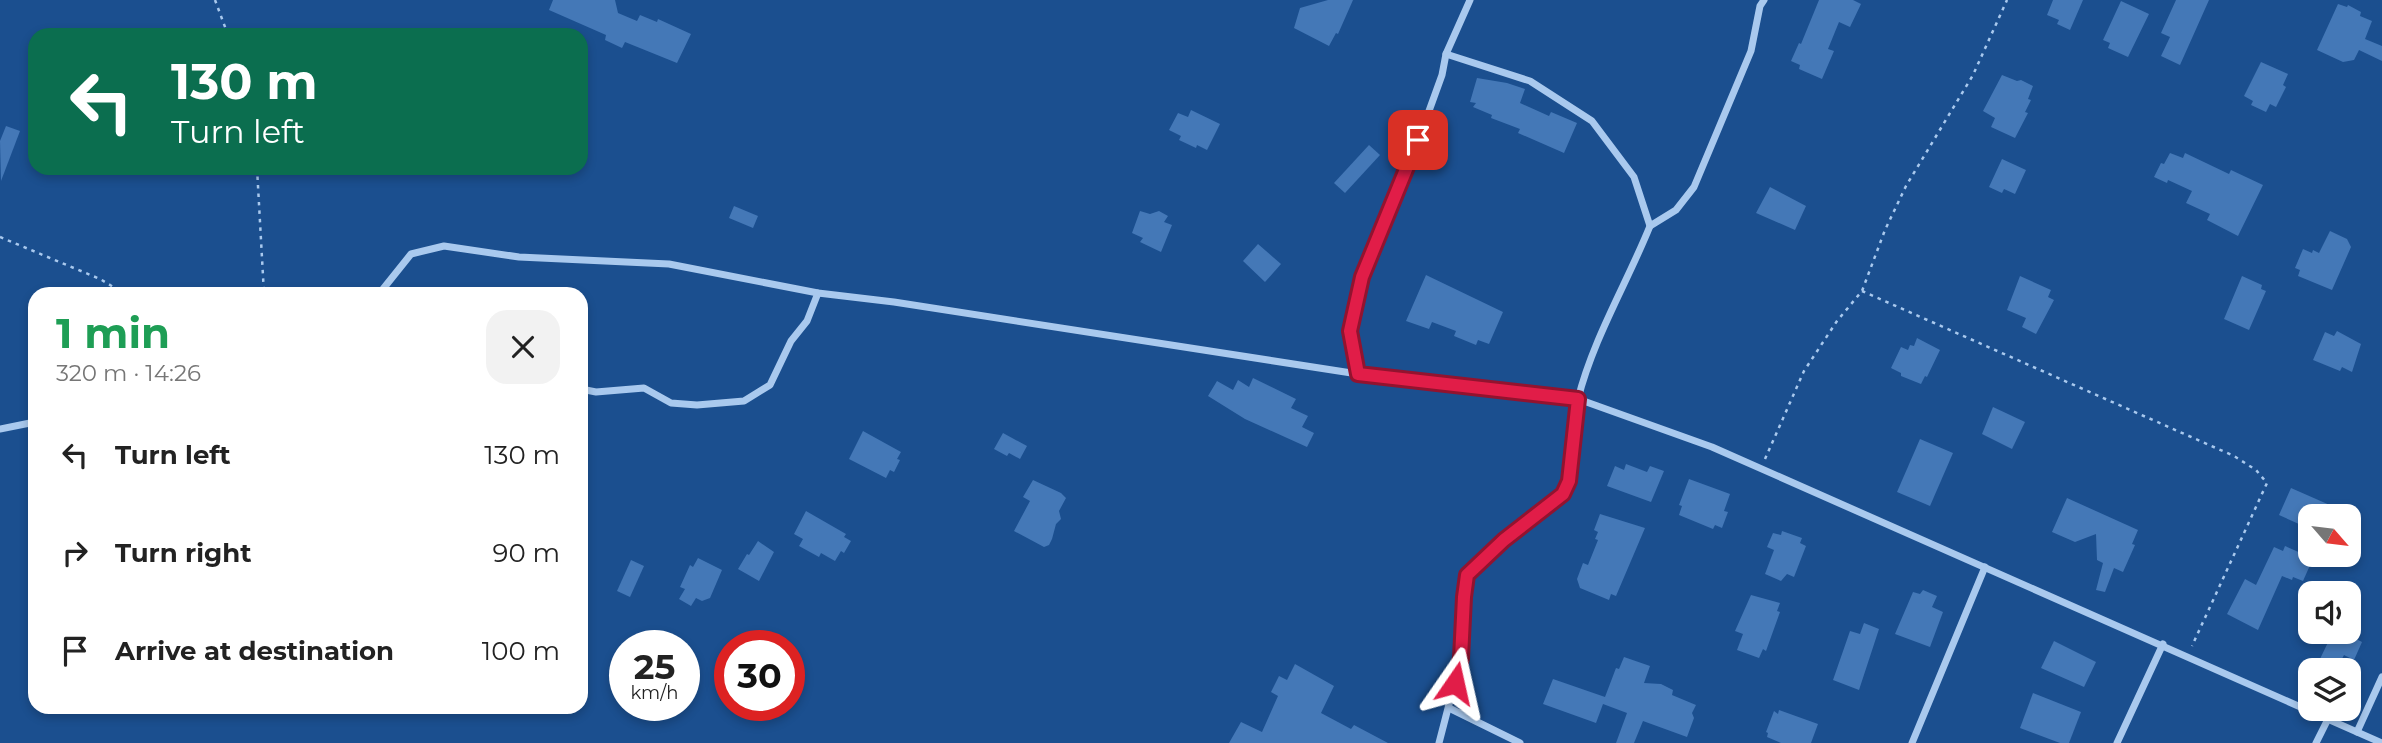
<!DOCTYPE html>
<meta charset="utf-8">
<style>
:root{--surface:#fff;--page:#f2f2f2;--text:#222;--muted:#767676}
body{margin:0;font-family:Montserrat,sans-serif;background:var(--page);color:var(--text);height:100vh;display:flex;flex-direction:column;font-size:26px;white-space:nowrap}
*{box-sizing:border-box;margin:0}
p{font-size:23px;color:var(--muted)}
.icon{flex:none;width:38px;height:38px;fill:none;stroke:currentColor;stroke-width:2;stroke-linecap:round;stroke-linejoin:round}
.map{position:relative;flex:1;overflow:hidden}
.side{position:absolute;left:28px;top:287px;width:560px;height:427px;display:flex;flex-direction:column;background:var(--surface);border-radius:21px;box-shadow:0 4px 10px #0003}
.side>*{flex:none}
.top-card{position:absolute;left:28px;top:28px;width:560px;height:147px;border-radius:21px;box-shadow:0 4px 10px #0003;background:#0b6e4f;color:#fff;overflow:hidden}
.needle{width:46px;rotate:118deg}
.fabs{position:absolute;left:2298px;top:504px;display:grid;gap:14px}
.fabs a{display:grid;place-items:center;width:63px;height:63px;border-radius:14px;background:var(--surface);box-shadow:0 4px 10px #0003;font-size:35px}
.speed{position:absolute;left:609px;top:630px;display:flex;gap:14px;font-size:35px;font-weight:700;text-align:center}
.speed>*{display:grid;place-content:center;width:91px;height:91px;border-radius:50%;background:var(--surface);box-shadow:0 4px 10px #0003;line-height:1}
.speed small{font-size:18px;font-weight:400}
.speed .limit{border:10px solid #d22;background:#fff;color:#111}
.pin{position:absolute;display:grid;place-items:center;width:60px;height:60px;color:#fff;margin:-30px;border-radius:14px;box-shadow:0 4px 10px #0006}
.me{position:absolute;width:77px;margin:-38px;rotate:11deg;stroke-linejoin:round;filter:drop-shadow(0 0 5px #0008)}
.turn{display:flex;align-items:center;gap:24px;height:147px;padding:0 28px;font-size:32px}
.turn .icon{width:91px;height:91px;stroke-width:2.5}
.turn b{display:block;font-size:49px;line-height:60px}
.round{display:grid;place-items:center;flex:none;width:74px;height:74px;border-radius:21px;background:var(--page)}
.headline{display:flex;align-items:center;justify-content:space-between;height:119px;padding:0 28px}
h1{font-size:42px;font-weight:700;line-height:52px;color:#1e9e55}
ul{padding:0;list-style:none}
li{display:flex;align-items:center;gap:21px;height:98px;padding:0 28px}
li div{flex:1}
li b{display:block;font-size:26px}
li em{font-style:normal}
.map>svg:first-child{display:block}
.building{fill:#4478b7}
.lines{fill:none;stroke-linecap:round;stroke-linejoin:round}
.path{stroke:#a9c9ee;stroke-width:2.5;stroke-dasharray:3.5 5;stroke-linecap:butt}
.street{stroke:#a9c9ee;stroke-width:7}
.route-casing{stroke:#92132f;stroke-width:18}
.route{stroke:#e11d48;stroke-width:12}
</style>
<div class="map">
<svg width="2382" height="743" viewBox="0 0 2382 743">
<rect width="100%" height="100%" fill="#1b4f8f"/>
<g class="building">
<path d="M 553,0 L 615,0 L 618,13 L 637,21 L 640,15 L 657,22 L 658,19 L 691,34 L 677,63 L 625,42 L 622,48 L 605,40 L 606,35 L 549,10 Z"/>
<path d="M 1328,0 L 1353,0 L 1338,34 L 1336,33 L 1329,46 L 1294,28 L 1300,8 Z"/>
<path d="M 1819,0 L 1853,0 L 1861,4 L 1850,27 L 1839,22 L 1828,49 L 1834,51 L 1822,79 L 1799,69 L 1800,65 L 1791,61 L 1799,43 L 1801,44 Z"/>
<path d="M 2053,0 L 2083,0 L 2070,30 L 2057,24 L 2059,20 L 2047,15 Z"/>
<path d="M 2176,0 L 2209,0 L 2180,65 L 2161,56 L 2170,37 L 2161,33 Z"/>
<path d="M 2121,1 L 2149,14 L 2128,57 L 2108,48 L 2110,43 L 2103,40 Z"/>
<path d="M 2338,4 L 2347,7 L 2348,5 L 2361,12 L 2360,16 L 2372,21 L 2365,39 L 2382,46 L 2382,61 L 2359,50 L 2354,60 L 2343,62 L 2317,50 Z"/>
<path d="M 2261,62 L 2288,74 L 2283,85 L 2286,87 L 2276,107 L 2270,104 L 2266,112 L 2251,105 L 2253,101 L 2244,96 Z"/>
<path d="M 2002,75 L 2017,81 L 2021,80 L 2033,86 L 2028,99 L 2031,100 L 2025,112 L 2028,113 L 2015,138 L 1991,127 L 1995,118 L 1983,111 Z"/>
<path d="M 1477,78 L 1507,83 L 1525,89 L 1520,103 L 1549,116 L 1551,112 L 1577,123 L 1564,153 L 1518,133 L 1520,129 L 1491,118 L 1492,115 L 1473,107 L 1476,103 L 1470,102 Z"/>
<path d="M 1191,110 L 1220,124 L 1207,150 L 1197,145 L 1196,148 L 1179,140 L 1181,136 L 1169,130 L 1178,113 L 1188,117 Z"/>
<path d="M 6,126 L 20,131 L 1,181 L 0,141 Z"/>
<path d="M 1369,145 L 1380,155 L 1345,193 L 1334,183 Z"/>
<path d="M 2170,153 L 2183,158 L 2185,153 L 2229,174 L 2231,170 L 2263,185 L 2238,236 L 2207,220 L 2210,214 L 2186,203 L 2192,191 L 2168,180 L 2167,183 L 2154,177 L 2161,163 L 2164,164 Z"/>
<path d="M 2002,159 L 2026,170 L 2015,194 L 2004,189 L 2002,193 L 1989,187 Z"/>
<path d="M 1770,187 L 1806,206 L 1795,230 L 1756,213 Z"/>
<path d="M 734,206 L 758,216 L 753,228 L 729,218 Z"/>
<path d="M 1140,211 L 1150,214 L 1159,211 L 1168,216 L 1164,222 L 1172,225 L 1161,252 L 1140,242 L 1143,238 L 1132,233 Z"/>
<path d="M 2330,231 L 2347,239 L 2351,247 L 2332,290 L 2298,276 L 2300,270 L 2295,268 L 2303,249 L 2312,253 L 2313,250 L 2319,253 Z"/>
<path d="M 1258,244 L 1281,264 L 1265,282 L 1243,261 Z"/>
<path d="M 1426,275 L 1503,312 L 1489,344 L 1478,340 L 1476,345 L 1454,336 L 1456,331 L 1432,322 L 1429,329 L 1406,321 Z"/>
<path d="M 2020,276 L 2051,290 L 2048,297 L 2054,300 L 2036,334 L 2022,327 L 2026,318 L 2007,310 Z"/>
<path d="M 2242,276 L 2262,285 L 2261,289 L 2266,291 L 2249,330 L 2224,319 Z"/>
<path d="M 2337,331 L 2361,344 L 2352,372 L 2342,367 L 2340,371 L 2313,360 L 2325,332 L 2334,336 Z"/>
<path d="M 1917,338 L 1940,350 L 1927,377 L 1925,376 L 1921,384 L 1901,376 L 1901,373 L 1891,368 L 1901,347 L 1908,350 L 1910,345 L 1914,346 Z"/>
<path d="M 1253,378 L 1296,399 L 1291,408 L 1308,416 L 1302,427 L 1314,433 L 1307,447 L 1245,419 L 1208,396 L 1217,381 L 1233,390 L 1238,380 L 1249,387 Z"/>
<path d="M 1993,407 L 2025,422 L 2012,449 L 1982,434 Z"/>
<path d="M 863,431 L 901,452 L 897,459 L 900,460 L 894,472 L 890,470 L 886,478 L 849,459 Z"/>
<path d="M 1003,433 L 1027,446 L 1020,459 L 1009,453 L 1007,456 L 994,449 Z"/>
<path d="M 1920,439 L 1953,453 L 1930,506 L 1897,492 Z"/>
<path d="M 1626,464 L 1647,472 L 1650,466 L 1664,471 L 1651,502 L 1607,486 L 1615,466 L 1624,470 Z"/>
<path d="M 1689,479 L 1730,494 L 1724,511 L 1728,512 L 1722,528 L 1715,525 L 1713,529 L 1679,515 L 1682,506 L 1679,505 Z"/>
<path d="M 1033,480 L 1061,493 L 1066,498 L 1059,511 L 1061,519 L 1056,524 L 1052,539 L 1049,545 L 1044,547 L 1014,531 L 1030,501 L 1023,497 Z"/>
<path d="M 2291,488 L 2332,506 L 2328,516 L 2310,516 L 2310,529 L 2279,515 Z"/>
<path d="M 2067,498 L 2138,530 L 2132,544 L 2135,545 L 2123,572 L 2114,568 L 2105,592 L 2096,590 L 2103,563 L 2097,560 L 2096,534 L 2075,542 L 2052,532 Z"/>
<path d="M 806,511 L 846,534 L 844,537 L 851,541 L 844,553 L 841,551 L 835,561 L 821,553 L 819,557 L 799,546 L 803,539 L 794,534 Z"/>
<path d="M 1600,514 L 1645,528 L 1616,596 L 1611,594 L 1609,600 L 1580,588 L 1577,579 L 1583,563 L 1588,565 L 1598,540 L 1595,539 L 1598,532 L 1594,530 Z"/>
<path d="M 1782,531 L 1802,538 L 1800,543 L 1806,546 L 1794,577 L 1787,574 L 1781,581 L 1765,574 L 1774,550 L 1767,547 L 1773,533 L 1781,535 Z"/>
<path d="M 758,541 L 774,552 L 759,581 L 738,569 L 747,554 L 749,555 Z"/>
<path d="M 2285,546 L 2303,554 L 2302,559 L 2311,563 L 2303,581 L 2293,577 L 2292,580 L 2282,576 L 2258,630 L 2227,614 L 2245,579 L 2256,585 L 2274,547 L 2283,551 Z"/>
<path d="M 698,558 L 722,570 L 710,598 L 702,601 L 696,598 L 691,606 L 679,599 L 685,589 L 680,587 L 690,565 L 693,567 Z"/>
<path d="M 631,560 L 644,566 L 630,597 L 617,591 Z"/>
<path d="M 1923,590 L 1937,596 L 1932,607 L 1943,612 L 1930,647 L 1895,634 L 1913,592 L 1920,594 Z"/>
<path d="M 1751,595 L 1780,603 L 1777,611 L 1780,612 L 1766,651 L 1763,649 L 1759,658 L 1737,650 L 1743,634 L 1735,631 Z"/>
<path d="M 1864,623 L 1879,629 L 1859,690 L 1833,680 L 1850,631 L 1860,634 Z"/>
<path d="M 2333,632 L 2343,632 L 2362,642 L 2354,660 L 2344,655 L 2336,670 L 2319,661 Z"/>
<path d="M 2054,641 L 2096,662 L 2084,687 L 2041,668 Z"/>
<path d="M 1624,657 L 1650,666 L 1644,683 L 1661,684 L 1673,690 L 1672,695 L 1696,705 L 1692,713 L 1694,718 L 1687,737 L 1643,721 L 1634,743 L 1616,743 L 1627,713 L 1603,704 L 1596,723 L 1543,704 L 1553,679 L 1605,697 L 1616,668 L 1619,669 Z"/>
<path d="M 1295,664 L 1334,686 L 1321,713 L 1351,729 L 1354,725 L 1388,743 L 1229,743 L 1241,722 L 1262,732 L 1278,696 L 1271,692 L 1279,676 L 1287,680 Z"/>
<path d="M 2033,693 L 2081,712 L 2069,743 L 2060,743 L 2020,728 Z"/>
<path d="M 1779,710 L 1818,724 L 1811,743 L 1781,743 L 1767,737 L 1768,733 L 1766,732 L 1774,711 L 1778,714 Z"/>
</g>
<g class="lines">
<g class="path">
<path d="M 215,0 L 228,35"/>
<path d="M 257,168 L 264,294"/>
<path d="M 0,237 L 100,279 L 125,294"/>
<path d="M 1862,291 L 2234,456 L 2256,470 L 2267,483 L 2192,646"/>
<path d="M 1765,459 L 1804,371 L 1837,321 L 1862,291 L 1885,230 L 1906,186 L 1973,75 L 2007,0"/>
</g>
<g class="street">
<path d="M 1650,226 L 1676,210 L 1694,187 L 1751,51 L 1760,6 L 1764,0"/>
<path d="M 379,294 L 411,254 L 444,246 L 519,257 L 669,264 L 818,293 L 894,302 L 1358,374 L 1578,399 L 1712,447 L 2382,743"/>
<path d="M 1358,374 L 1350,331 L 1362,277 L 1425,122 L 1442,75 L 1446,54"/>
<path d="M 581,389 L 596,392 L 644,388 L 671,403 L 697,405 L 744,401 L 770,385 L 791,341 L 807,321 L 818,293"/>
<path d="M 0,429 L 35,422"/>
<path d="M 1449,708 L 1520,743"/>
<path d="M 2357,732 L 2382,677"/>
<path d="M 1439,743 L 1461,658 L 1464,597 L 1467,575 L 1486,555 L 1563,494 C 1576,465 1570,430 1578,399 C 1593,339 1627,283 1650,226 L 1634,177 L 1592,121 L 1530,81 L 1446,54 L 1470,0"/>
<path d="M 1912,743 L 1985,567"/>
<path d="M 2117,743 L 2163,644"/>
<path d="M 2316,743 L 2328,719"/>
</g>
</g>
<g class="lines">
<g class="route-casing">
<path id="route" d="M 1418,140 L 1362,277 L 1350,331 L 1358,374 L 1578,399 L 1569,481 L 1563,494 L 1504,540 L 1467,575 L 1464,597 L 1461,658 L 1455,683"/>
</g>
<use href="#route" class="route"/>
</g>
</svg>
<div class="fabs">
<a><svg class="needle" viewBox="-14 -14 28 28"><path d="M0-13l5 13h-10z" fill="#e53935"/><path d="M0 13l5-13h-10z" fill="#767676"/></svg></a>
<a><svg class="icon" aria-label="sound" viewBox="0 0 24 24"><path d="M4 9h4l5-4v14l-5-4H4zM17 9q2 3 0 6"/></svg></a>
<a><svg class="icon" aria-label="layers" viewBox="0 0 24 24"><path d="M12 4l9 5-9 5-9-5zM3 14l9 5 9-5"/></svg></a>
</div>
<div class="speed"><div>25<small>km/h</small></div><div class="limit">30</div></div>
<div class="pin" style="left:1418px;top:140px;background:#d93025"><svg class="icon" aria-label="arrive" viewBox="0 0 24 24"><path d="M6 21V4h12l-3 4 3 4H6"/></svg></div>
<svg class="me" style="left:1455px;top:683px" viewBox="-20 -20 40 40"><path d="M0-17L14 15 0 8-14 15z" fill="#e11d48" stroke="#fff" stroke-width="4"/></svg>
<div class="top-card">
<div class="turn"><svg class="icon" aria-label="left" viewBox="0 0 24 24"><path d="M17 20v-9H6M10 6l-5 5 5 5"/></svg><div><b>130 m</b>Turn left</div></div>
</div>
<section class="side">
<div class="headline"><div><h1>1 min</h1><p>320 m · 14:26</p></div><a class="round"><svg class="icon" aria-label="close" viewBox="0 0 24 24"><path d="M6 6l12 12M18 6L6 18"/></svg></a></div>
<ul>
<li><svg class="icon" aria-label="left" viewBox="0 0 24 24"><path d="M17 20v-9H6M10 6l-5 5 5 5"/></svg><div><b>Turn left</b></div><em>130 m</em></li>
<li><svg class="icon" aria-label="right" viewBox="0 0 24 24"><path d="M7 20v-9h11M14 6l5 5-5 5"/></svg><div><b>Turn right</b></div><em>90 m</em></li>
<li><svg class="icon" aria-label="arrive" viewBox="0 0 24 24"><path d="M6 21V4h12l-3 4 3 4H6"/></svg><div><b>Arrive at destination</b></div><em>100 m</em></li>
</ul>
</section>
</div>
